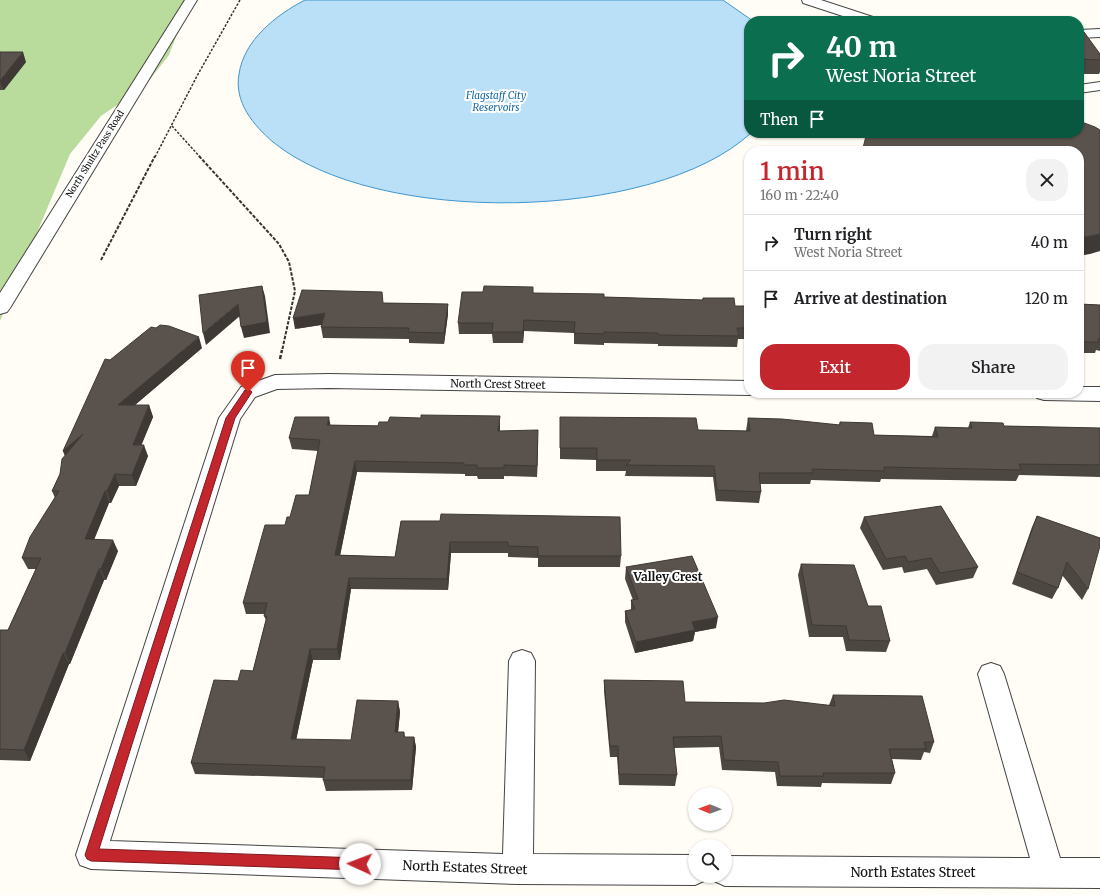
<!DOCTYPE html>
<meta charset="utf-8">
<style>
:root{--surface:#fff;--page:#f2f2f2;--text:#202124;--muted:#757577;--line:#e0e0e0;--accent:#c4262e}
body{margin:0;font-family:Merriweather,serif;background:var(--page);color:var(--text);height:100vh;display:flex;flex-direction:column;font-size:15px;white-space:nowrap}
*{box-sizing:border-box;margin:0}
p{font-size:13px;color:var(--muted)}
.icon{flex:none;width:22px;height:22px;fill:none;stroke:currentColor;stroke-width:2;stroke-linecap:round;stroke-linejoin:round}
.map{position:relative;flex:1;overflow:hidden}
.panel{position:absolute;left:744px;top:146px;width:340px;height:252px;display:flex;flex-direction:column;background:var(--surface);border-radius:16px;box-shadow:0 1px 3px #0004}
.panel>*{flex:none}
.guide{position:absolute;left:744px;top:16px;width:340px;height:122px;border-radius:16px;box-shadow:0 1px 3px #0004;background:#0b6e4f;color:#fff;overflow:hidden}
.needle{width:26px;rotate:271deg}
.controls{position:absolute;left:688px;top:787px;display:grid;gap:8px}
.controls a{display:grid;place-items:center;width:44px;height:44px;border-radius:50%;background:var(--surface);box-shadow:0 1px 3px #0004;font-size:20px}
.pin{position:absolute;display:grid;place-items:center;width:34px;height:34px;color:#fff;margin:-41px -17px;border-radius:50% 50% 50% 0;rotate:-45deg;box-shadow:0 0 4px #0007}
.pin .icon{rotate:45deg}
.me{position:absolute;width:44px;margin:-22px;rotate:272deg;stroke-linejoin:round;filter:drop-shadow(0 0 3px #0008)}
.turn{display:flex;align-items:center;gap:14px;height:84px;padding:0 16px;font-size:18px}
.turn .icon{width:52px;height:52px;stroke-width:2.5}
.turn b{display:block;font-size:28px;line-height:34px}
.then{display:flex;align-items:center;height:38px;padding:0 16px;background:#0003;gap:8px;font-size:15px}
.round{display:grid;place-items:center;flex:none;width:42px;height:42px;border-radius:16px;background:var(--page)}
.summary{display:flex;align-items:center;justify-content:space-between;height:68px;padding:0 16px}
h1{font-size:24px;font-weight:600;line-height:30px;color:var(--accent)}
.primary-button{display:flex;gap:8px;margin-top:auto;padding:8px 16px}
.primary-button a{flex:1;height:46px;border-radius:16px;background:var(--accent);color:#fff;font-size:16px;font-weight:600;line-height:46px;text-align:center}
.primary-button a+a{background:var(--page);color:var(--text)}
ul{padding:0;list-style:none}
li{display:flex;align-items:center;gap:12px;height:56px;padding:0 16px;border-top:1px solid var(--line)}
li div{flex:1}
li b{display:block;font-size:15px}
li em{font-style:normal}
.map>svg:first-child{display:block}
.forest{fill:#b9dc9c}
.water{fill:#b9e0f7;stroke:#3f96cf}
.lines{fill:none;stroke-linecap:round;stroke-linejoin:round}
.minor-casing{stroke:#444;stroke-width:2}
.path-far2{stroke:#333;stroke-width:1.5;stroke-dasharray:2.5 1.5;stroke-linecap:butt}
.path-far1{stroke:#333;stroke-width:2;stroke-dasharray:3.5 1.5;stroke-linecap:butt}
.path{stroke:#333;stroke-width:2.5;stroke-dasharray:4 2;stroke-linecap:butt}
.minor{fill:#fff;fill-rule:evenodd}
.wall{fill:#4d4742}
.shaded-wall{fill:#3f3936}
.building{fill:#5a524d;stroke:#3f3936}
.route{fill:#c4262e;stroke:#7f191e}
.labels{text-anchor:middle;stroke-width:4;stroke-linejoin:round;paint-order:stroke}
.far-street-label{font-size:9px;fill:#111;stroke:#fff}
.far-water-label{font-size:10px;font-style:italic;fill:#1768a6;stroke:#fff}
.street-label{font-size:11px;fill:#111;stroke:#fff}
.neighbourhood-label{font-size:12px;font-weight:bold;fill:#111;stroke:#fff}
.near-street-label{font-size:13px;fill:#111;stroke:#fff}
</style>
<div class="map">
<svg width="1100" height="895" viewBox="0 0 1100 895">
<rect width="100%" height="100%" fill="#fffdf5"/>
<path class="forest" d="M 0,0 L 190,0 L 169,55 L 144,87 L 101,116 L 70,154 L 0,321 Z"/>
<path class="water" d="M 305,0 L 723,0 L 753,21 L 749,21 L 749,133 L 751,133 C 653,223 375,226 273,142 C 253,125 234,102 239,74 C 244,40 276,15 305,0 Z"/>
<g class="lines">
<g class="minor-casing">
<g id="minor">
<path d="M 185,0 L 197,0 L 10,308 L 7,312 L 0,314 L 0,293 Z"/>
<path d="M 802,0 L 821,0 L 876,18 L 878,21 L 858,21 L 803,3 Z"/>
<path d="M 1100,29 L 1100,37 L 1079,38 L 1079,30 Z"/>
<path d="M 1100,82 L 1100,90 L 1079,93 L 1079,85 Z"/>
<path d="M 329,374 L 749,381 L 749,393 L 756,393 L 749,395 L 329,388 L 277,389 L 255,397 L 240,419 L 110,841 L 503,854 L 509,661 L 513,653 L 522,650 L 531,653 L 535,661 L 533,854 L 695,855 L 695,876 L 708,876 L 706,880 L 695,885 L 518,884 L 91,869 L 80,865 L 76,855 L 219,418 L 241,387 L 275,375 Z"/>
<path d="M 1079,387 L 1100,387 L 1100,401 L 1044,400 L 1037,398 L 1034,393 L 1079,393 Z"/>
<path d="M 991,663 L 1000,666 L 1004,674 L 1060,858 L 1100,858 L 1100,888 L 725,886 L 714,881 L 712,876 L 725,876 L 725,856 L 1030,858 L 978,674 L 982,666 Z"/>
</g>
</g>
<g class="path-far2">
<path d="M 172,126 L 200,157"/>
<path d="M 155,157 L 197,76 L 240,0"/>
</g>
<g class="path-far1">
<path d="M 199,156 L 279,244 L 289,262 L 295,291 L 282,351"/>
<path d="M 101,260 L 155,156"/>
</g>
<path class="path" d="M 280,359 L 282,350"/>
<use href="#minor" class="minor"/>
</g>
<g class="wall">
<path d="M 1079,32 L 1100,54 L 1100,72 L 1099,74 L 1079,74 Z"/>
<path d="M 0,52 L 26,62 L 4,90 L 0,90 Z"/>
<path d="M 533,287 L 533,293 L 604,297 L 702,300 L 703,298 L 735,306 L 749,306 L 749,339 L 738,339 L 737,347 L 658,346 L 658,344 L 604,343 L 604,345 L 574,344 L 574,333 L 524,331 L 523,343 L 493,343 L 492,334 L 459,334 L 458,323 L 483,292 Z"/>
<path d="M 383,303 L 448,304 L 448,314 L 444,344 L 409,343 L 409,339 L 323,338 L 321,327 L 321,325 L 295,329 Z"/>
<path d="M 1079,304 L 1100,305 L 1100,351 L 1096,350 L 1095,353 L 1079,353 Z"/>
<path d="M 202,348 L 135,405 L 149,405 L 153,417 L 141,445 L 148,456 L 136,486 L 119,486 L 111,503 L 109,503 L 94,539 L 118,551 L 106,580 L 104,580 L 70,664 L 69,664 L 30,761 L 0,760 L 0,630 L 8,630 L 36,569 L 28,569 L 22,558 L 55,498 L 52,491 L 60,474 L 65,456 L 63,451 L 110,360 Z"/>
<path d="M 560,417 L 698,430 L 746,431 L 748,418 L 839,425 L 840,422 L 874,435 L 932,436 L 935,427 L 968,428 L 970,422 L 1004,426 L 1100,428 L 1100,477 L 1019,475 L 1016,481 L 881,479 L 880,482 L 811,480 L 810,484 L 760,484 L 761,492 L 759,503 L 716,501 L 713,477 L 625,476 L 626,471 L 596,471 L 596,460 L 560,459 Z"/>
<path d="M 331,425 L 500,427 L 500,431 L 538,441 L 537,477 L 504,476 L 504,479 L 478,479 L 477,476 L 465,476 L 465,474 L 357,472 L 340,555 L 395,557 L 401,521 L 621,556 L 620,567 L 538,567 L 538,558 L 508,557 L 508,553 L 451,553 L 448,590 L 351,589 L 340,660 L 313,660 L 296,740 L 351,740 L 398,701 L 400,712 L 398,732 L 404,732 L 405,737 L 414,737 L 416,747 L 412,790 L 326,791 L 323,780 L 324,778 L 195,774 L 191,763 L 238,681 L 253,671 L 266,620 L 264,616 L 265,614 L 246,614 L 243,603 L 285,525 L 290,517 L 309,495 L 318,451 L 292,449 L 289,438 Z"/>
<path d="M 1037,516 L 1088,589 L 1082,600 L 1062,575 L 1058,588 L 1052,599 L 1012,584 L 1032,527 Z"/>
<path d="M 864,517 L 978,567 L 973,578 L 936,585 L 927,569 L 904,573 L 902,567 L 883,570 L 860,528 Z"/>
<path d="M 801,564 L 868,606 L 890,641 L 886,652 L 846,651 L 843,637 L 809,637 L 798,575 Z"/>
<path d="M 626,567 L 716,628 L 695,632 L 693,641 L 635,653 L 625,622 L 625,611 L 631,610 L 631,600 L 633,600 L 625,579 Z"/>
<path d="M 604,680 L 685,702 L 829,705 L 833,695 L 934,742 L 930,753 L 924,752 L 921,760 L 892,759 L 895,773 L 891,784 L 822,783 L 821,787 L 777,786 L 775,772 L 722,770 L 719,747 L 674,748 L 677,775 L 675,786 L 619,785 L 617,757 L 610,757 L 604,691 Z"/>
</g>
<g class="shaded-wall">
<path d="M 23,52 L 26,62 L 4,90 L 0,81 Z"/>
<path d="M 1100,234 L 1100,251 L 1090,254 L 1079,256 L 1079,238 Z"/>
<path d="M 262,286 L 265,296 L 270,333 L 244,338 L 241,327 Z"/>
<path d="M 238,304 L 241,315 L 206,345 L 203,333 Z"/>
<path d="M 448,304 L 448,314 L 444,344 L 444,333 Z"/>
<path d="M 325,313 L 327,324 L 295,329 L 293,318 Z"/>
<path d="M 524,320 L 524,331 L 523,343 L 523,332 Z"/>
<path d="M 199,337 L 202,348 L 122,416 L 118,405 Z"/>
<path d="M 149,405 L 153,417 L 137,456 L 133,445 Z"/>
<path d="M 500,416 L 500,427 L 499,442 L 498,431 Z"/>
<path d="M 329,417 L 331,428 L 327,425 Z"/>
<path d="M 538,430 L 538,441 L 537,477 L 537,466 Z"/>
<path d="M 83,434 L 68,462 L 63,451 Z"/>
<path d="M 144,445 L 148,456 L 136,486 L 132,475 Z"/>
<path d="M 355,461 L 357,472 L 338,566 L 335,555 Z"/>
<path d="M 115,474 L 119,486 L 111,503 L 107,491 Z"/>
<path d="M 105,491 L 109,503 L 90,550 L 85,539 Z"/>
<path d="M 113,540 L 118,551 L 106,580 L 101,569 Z"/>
<path d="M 450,542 L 451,553 L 448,590 L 447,579 Z"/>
<path d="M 99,569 L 104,580 L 70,664 L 65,653 Z"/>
<path d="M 349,578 L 351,589 L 340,660 L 337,649 Z"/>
<path d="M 718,617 L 716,628 L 695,632 L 693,641 L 635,653 L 636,642 L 692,622 Z"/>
<path d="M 310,649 L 313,660 L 294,750 L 291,739 Z"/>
<path d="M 63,653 L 69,664 L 30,761 L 24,750 Z"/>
<path d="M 398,701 L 400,712 L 397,743 L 395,732 Z"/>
<path d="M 414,737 L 416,747 L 412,790 L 411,780 Z"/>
</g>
<g class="building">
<path d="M 1079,32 L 1084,32 L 1100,54 L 1100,60 L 1079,59 Z"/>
<path d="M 0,52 L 23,52 L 0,81 Z"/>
<path d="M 1079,121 L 1095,127 L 1100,130 L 1100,234 L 1079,238 L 1079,151 L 864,151 L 863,148 L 866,136 L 868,133 L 1079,133 Z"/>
<path d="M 262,286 L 267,322 L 241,327 L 238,304 L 203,333 L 199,295 Z"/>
<path d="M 484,286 L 533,287 L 533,293 L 604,294 L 604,297 L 703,300 L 703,298 L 734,298 L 735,306 L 749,306 L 749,328 L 737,328 L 739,336 L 659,335 L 658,333 L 604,332 L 604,334 L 574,333 L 575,322 L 524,320 L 523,332 L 492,332 L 493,323 L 458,323 L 462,292 L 483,292 Z"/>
<path d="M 302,290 L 382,292 L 383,303 L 448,304 L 444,333 L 408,332 L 409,328 L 321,327 L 325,313 L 293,318 Z"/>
<path d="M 1079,304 L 1100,305 L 1100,339 L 1098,339 L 1099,342 L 1079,342 Z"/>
<path d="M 160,325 L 169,326 L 199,337 L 118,405 L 149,405 L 133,445 L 144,445 L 132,475 L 115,474 L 107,491 L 105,491 L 85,539 L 113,540 L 101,569 L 99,569 L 65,653 L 63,653 L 24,750 L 0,749 L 0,630 L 8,630 L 41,558 L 22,558 L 30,537 L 59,491 L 52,491 L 60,474 L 62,459 L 83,434 L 63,451 L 105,359 L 110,360 L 151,327 L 156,328 Z"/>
<path d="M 421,415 L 500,416 L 498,431 L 538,430 L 537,466 L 504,465 L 504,468 L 477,468 L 477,465 L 464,465 L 464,463 L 355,461 L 335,555 L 395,557 L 401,521 L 440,521 L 441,514 L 620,517 L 621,556 L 538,556 L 538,547 L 508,546 L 508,542 L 450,542 L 447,579 L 349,578 L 337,649 L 310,649 L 291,739 L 351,740 L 357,700 L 398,701 L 395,732 L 404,732 L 404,737 L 414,737 L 411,780 L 323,780 L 325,767 L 191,763 L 214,680 L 238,681 L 241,670 L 253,671 L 267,616 L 264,616 L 267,603 L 243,603 L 265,525 L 285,525 L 287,517 L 290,517 L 296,495 L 309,495 L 320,440 L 289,438 L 295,417 L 329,417 L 327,425 L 378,426 L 379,422 L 388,422 L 390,417 L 421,418 Z"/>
<path d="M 560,417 L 696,418 L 698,430 L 750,431 L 748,418 L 782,419 L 840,425 L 840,422 L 872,423 L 874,435 L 938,437 L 935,427 L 972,428 L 970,422 L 1003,423 L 1004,426 L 1100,428 L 1100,465 L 1019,464 L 1021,470 L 884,467 L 884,471 L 812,469 L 813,473 L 759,473 L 761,492 L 717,490 L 714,466 L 626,465 L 631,460 L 597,460 L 597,448 L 560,448 Z"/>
<path d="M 941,506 L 978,567 L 940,573 L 931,558 L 908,562 L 905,556 L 886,559 L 864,517 Z"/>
<path d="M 1037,516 L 1100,538 L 1100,546 L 1088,589 L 1067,562 L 1058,588 L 1017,572 Z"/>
<path d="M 692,556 L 718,617 L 692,622 L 695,630 L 636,642 L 625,611 L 635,609 L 631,600 L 638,599 L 626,567 Z"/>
<path d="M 801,564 L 854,565 L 868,606 L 881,606 L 890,641 L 849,640 L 846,626 L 812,625 Z"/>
<path d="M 604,680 L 683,681 L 685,702 L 764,703 L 784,700 L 835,706 L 833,695 L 922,696 L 934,742 L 924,742 L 926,749 L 889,749 L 895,773 L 823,773 L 824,776 L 780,776 L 778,762 L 724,760 L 721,736 L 673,737 L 677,775 L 619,774 L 618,746 L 610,746 Z"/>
</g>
<path class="route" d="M 248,389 L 252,392 L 235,418 L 99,849 L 360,858 L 364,860 L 366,864 L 364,868 L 360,870 L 91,861 L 87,859 L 85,855 L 226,418 L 245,390 Z"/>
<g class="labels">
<g class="far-street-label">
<text transform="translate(95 154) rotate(-58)" y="3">North Shultz Pass Road</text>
</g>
<g class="far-water-label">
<text x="496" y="99">Flagstaff City<tspan x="496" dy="12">Reservoirs</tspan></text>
</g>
<g class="street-label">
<text transform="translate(498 384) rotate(1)" y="4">North Crest Street</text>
</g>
<g class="neighbourhood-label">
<text x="668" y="581">Valley Crest</text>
</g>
<g class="near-street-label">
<text transform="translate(465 867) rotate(2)" y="5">North Estates Street</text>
<text x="913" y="877">North Estates Street</text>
</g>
</g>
</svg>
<div class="controls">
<a><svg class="needle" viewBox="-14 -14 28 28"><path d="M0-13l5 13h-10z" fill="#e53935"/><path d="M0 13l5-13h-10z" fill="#757577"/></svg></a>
<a><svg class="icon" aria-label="search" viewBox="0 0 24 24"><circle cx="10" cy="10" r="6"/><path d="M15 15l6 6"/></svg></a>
</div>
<div class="pin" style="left:248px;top:392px;background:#d93025"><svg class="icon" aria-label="arrive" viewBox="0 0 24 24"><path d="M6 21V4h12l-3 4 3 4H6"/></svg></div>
<svg class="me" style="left:360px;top:864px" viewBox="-20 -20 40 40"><circle r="19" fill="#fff"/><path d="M0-13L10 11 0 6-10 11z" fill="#c4262e"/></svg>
<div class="guide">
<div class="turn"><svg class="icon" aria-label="right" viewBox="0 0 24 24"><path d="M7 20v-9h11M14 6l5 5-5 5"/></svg><div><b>40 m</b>West Noria Street</div></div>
<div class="then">Then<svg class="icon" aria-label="arrive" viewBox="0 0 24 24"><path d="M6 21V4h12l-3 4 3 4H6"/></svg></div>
</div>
<section class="panel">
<div class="summary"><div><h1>1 min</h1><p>160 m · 22:40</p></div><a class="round"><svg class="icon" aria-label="close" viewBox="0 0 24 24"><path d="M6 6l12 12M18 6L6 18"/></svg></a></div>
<ul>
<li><svg class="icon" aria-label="right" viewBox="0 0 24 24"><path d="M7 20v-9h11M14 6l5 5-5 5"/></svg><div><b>Turn right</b><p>West Noria Street</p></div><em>40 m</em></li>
<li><svg class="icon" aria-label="arrive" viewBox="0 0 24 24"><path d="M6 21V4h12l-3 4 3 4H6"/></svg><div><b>Arrive at destination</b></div><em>120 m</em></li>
</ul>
<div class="primary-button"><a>Exit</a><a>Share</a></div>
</section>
</div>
